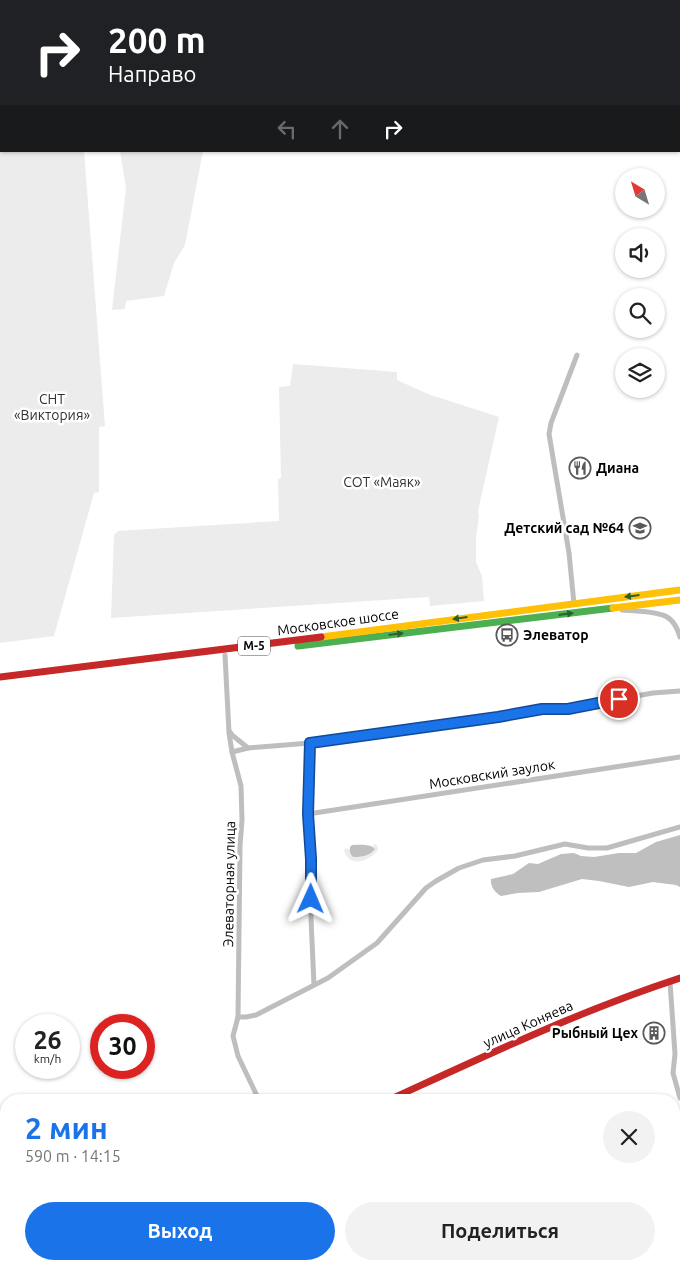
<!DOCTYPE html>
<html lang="ru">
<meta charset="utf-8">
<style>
:root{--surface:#fff;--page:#f2f2f2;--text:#222;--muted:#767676;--accent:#1a73e8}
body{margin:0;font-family:Ubuntu,sans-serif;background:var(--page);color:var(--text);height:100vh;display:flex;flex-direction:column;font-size:19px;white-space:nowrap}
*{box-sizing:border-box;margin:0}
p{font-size:16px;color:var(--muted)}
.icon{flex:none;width:28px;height:28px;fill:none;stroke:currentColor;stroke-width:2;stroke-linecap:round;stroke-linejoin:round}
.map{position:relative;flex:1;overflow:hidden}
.side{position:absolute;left:0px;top:1094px;width:680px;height:176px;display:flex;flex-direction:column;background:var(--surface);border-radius:20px 20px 0 0;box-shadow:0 1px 4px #0004}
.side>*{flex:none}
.guide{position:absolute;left:0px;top:0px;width:680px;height:152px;box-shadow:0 1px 4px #0004;background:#202124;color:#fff;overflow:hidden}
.needle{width:32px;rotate:322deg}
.controls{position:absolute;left:615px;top:168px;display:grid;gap:10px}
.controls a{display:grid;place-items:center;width:50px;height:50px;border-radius:50%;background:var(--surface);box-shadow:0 1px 4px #0004;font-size:25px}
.speed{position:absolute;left:15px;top:1014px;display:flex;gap:10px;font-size:25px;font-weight:700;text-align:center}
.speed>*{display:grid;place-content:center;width:65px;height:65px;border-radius:50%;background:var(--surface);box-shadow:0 1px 4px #0004;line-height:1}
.speed small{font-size:12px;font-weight:400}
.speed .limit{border:8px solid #d22;background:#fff;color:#111}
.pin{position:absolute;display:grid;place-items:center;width:42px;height:42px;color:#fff;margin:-21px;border:2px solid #fff;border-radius:50%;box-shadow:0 1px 5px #0007}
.me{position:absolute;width:55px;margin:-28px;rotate:1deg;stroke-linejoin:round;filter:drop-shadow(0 0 4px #0008)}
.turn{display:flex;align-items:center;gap:18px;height:105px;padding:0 25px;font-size:22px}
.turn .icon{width:65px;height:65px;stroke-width:2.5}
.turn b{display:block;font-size:35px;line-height:42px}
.lanes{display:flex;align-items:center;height:48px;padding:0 25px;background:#0003;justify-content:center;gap:25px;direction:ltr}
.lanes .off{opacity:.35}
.round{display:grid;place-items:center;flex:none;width:52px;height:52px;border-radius:26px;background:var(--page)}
.headline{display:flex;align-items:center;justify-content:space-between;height:85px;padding:0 25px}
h1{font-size:30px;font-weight:600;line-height:38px;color:var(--accent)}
.cta{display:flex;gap:10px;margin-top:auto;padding:10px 25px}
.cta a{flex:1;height:58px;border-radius:30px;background:var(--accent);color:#fff;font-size:20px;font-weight:600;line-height:58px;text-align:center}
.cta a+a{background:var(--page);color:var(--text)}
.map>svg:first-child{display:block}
.green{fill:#ececec}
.water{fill:#bfbfbf}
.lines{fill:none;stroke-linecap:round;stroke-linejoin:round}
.street{stroke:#bebebe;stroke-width:5}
.fast{stroke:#4caf50;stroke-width:7}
.slow{stroke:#ffc107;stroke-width:7}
.jam{stroke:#c62828;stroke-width:7}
.rail{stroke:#bebebe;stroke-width:2;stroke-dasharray:8 2.5 1 2.5;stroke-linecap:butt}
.oneway{fill:#2a602c}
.route-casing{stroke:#114b97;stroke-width:12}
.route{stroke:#1a73e8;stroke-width:9}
.labels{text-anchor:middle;stroke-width:5;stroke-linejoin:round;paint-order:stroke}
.shield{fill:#fff;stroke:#4c4c4c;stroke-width:1}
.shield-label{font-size:12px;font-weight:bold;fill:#000}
.park-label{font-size:14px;fill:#333;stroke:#fff}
.poi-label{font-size:14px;font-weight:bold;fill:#000;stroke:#fff;text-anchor:start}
.street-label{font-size:14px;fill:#000;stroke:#fff}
</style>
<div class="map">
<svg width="680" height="1269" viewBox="0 0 680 1269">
<rect width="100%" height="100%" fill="#fff"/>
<g class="green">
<path d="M 0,51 L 1,51 L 1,151 L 84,151 L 105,426 L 99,427 L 99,492 L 94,493 L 54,636 L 0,643 Z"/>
<path d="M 120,151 L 203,151 L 185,245 L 174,263 L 164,296 L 126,301 L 125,309 L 112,310 L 126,188 Z"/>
<path d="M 293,364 L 397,372 L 397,380 L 428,394 L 499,417 L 478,511 L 479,515 L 476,539 L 476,562 L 482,576 L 484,601 L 430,606 L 429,597 L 111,618 L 114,535 L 118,531 L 279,521 L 278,479 L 281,478 L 279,387 L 290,386 Z"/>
<path d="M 374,844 L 377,845 L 378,850 C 370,861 349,869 344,850 L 346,848 L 348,849 L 350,851 L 375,849 L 373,845 Z"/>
<path d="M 16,1264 L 55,1264 L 42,1269 L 0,1269 L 0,1268 Z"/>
</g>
<g class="water">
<path d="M 680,835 L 680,887 L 676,885 L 653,882 L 629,887 L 599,881 L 582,879 L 539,892 L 518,893 L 501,896 C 495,893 490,886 491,879 L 513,874 L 529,863 L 538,864 L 561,854 L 574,853 L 581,856 L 594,857 L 619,853 L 636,853 L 656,842 Z"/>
<path d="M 352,845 C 359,845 366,844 373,847 L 375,849 C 370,856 361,857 353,857 C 350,854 349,851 350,847 Z"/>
</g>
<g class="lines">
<g class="street">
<path d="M 574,604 L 569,553 L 549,434 L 551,423 L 577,355"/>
<path d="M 622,610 C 634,611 657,611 667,617 C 674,621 678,630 680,637"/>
<path d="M 225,655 L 229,733 L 232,752 L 241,786 L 242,820 L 240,846 L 238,1017 L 233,1036 L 238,1056 L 259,1100"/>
<path d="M 230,732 L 232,735 L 248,748"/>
<path d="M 310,743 L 308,814 L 311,859 L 311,919 L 314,985"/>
<path d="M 232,752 L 248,748 L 310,743 L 498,717 L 542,709 L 568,709 L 601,702 L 653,693 L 680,691"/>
<path d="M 308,814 L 680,757"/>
<path d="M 670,982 L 675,1054 L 673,1073 L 680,1098"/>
<path d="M 238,1017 L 246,1017 L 256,1015 L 328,978 L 377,943 L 426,888 L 436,881 L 459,868 L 483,860 L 515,856 L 565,844 L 588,848 L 607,848 L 680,827"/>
<path d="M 674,1124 L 680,1122"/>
<path d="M 244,1264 L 246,1269"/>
<path d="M 362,1264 L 365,1269"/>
<path d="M 427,1264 L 430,1269"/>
<path d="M 489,1264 L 492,1269"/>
<path d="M 598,1264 L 600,1269"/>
</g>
<g class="fast">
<path d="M 298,646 L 613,608"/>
<path d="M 0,1250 L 6,1249"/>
</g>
<g class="slow">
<path d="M 613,608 L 680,600"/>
<path d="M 321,637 L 680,590"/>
</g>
<g class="jam">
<path d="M 0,677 L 321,637"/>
<path d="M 389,1100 C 485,1056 579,1011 680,978"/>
</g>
<g class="rail">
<path d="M 293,0 L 296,1"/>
<path d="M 363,0 L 366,1"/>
<path d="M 389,0 L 392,1"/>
<path d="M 400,0 L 403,1"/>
<path d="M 0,9 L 1,9"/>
<path d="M 679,112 L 680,112"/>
<path d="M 679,150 L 680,150"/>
</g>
</g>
<defs><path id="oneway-solid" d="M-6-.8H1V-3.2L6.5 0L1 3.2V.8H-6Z" transform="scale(1.25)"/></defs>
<g class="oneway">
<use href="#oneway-solid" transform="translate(632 596) rotate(173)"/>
<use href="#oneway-solid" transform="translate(566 614) rotate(-7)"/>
<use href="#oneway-solid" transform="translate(460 618) rotate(172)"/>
<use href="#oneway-solid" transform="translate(396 634) rotate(-7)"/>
</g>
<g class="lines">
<g class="route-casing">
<path id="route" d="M 311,899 L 311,859 L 308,814 L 310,743 L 498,717 L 542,709 L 568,709 L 619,699"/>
</g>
<use href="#route" class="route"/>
</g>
<defs>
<g id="restaurant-ring" transform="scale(1.125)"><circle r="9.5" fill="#fff" stroke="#595959" stroke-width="1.5"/><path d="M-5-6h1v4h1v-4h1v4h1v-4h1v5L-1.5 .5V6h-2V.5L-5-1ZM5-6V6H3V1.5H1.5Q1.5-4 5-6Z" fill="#595959"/></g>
<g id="school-ring" transform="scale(1.125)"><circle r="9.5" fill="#fff" stroke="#595959" stroke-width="1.5"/><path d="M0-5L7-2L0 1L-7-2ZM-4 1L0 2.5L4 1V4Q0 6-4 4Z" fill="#595959"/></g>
<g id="bus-ring" transform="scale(1.125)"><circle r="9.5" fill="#fff" stroke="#595959" stroke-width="1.5"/><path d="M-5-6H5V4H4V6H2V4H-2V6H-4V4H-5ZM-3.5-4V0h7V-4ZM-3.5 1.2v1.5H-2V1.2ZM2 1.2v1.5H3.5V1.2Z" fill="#595959"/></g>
<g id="building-ring" transform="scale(1.125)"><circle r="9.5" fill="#fff" stroke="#595959" stroke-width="1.5"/><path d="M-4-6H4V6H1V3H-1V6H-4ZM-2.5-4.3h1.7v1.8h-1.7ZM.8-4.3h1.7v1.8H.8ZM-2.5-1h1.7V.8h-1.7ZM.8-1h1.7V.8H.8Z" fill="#595959"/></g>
</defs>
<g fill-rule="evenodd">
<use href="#restaurant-ring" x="580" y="468"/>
<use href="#school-ring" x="640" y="528"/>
<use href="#bus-ring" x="507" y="635"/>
<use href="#building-ring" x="654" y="1033"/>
</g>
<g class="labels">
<rect class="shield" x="238" y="636.5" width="32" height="19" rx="4"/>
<g class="shield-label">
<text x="254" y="650">М-5</text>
</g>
<g class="park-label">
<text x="52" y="404">СНТ<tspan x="52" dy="16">«Виктория»</tspan></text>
<text x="382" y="487">СОТ «Маяк»</text>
</g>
<g class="poi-label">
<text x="596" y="473">Диана</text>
<text x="624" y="533" text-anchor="end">Детский сад №64</text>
<text x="523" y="640">Элеватор</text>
<text x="638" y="1038" text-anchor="end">Рыбный Цех</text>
</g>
<g class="street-label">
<text transform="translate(338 622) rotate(-8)" y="5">Московское шоссе</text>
<text transform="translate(492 774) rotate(-9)" y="5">Московский заулок</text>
<text transform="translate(229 884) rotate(-89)" y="5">Элеваторная улица</text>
<text transform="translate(528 1024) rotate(-24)" y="5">улица Коняева</text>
</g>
</g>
</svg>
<div class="controls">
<a><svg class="needle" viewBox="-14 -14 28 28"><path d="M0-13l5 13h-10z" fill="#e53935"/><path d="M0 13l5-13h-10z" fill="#767676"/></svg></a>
<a><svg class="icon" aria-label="sound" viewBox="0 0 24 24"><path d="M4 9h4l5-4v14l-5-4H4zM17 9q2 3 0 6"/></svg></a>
<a><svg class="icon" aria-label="search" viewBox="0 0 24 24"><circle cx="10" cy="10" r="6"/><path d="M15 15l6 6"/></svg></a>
<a><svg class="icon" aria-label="layers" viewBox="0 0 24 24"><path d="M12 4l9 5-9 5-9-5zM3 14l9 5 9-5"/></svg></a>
</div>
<div class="speed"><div>26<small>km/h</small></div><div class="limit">30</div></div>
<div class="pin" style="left:619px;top:699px;background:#d93025"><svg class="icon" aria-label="arrive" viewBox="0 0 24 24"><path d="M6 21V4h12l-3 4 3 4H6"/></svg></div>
<svg class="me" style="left:311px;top:899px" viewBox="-20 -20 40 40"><path d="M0-17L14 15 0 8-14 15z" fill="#1a73e8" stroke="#fff" stroke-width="4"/></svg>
<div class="guide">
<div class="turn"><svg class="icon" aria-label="right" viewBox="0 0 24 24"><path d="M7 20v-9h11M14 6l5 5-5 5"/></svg><div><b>200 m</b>Направо</div></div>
<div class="lanes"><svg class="icon off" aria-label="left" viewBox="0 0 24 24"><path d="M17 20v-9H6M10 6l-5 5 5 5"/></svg><svg class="icon off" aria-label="ahead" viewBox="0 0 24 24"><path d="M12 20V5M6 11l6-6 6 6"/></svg><svg class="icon" aria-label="right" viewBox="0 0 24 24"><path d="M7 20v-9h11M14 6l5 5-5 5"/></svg></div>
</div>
<section class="side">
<div class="headline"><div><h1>2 мин</h1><p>590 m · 14:15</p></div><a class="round"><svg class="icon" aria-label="close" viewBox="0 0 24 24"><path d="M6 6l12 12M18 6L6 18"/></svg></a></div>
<div class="cta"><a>Выход</a><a>Поделиться</a></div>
</section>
</div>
